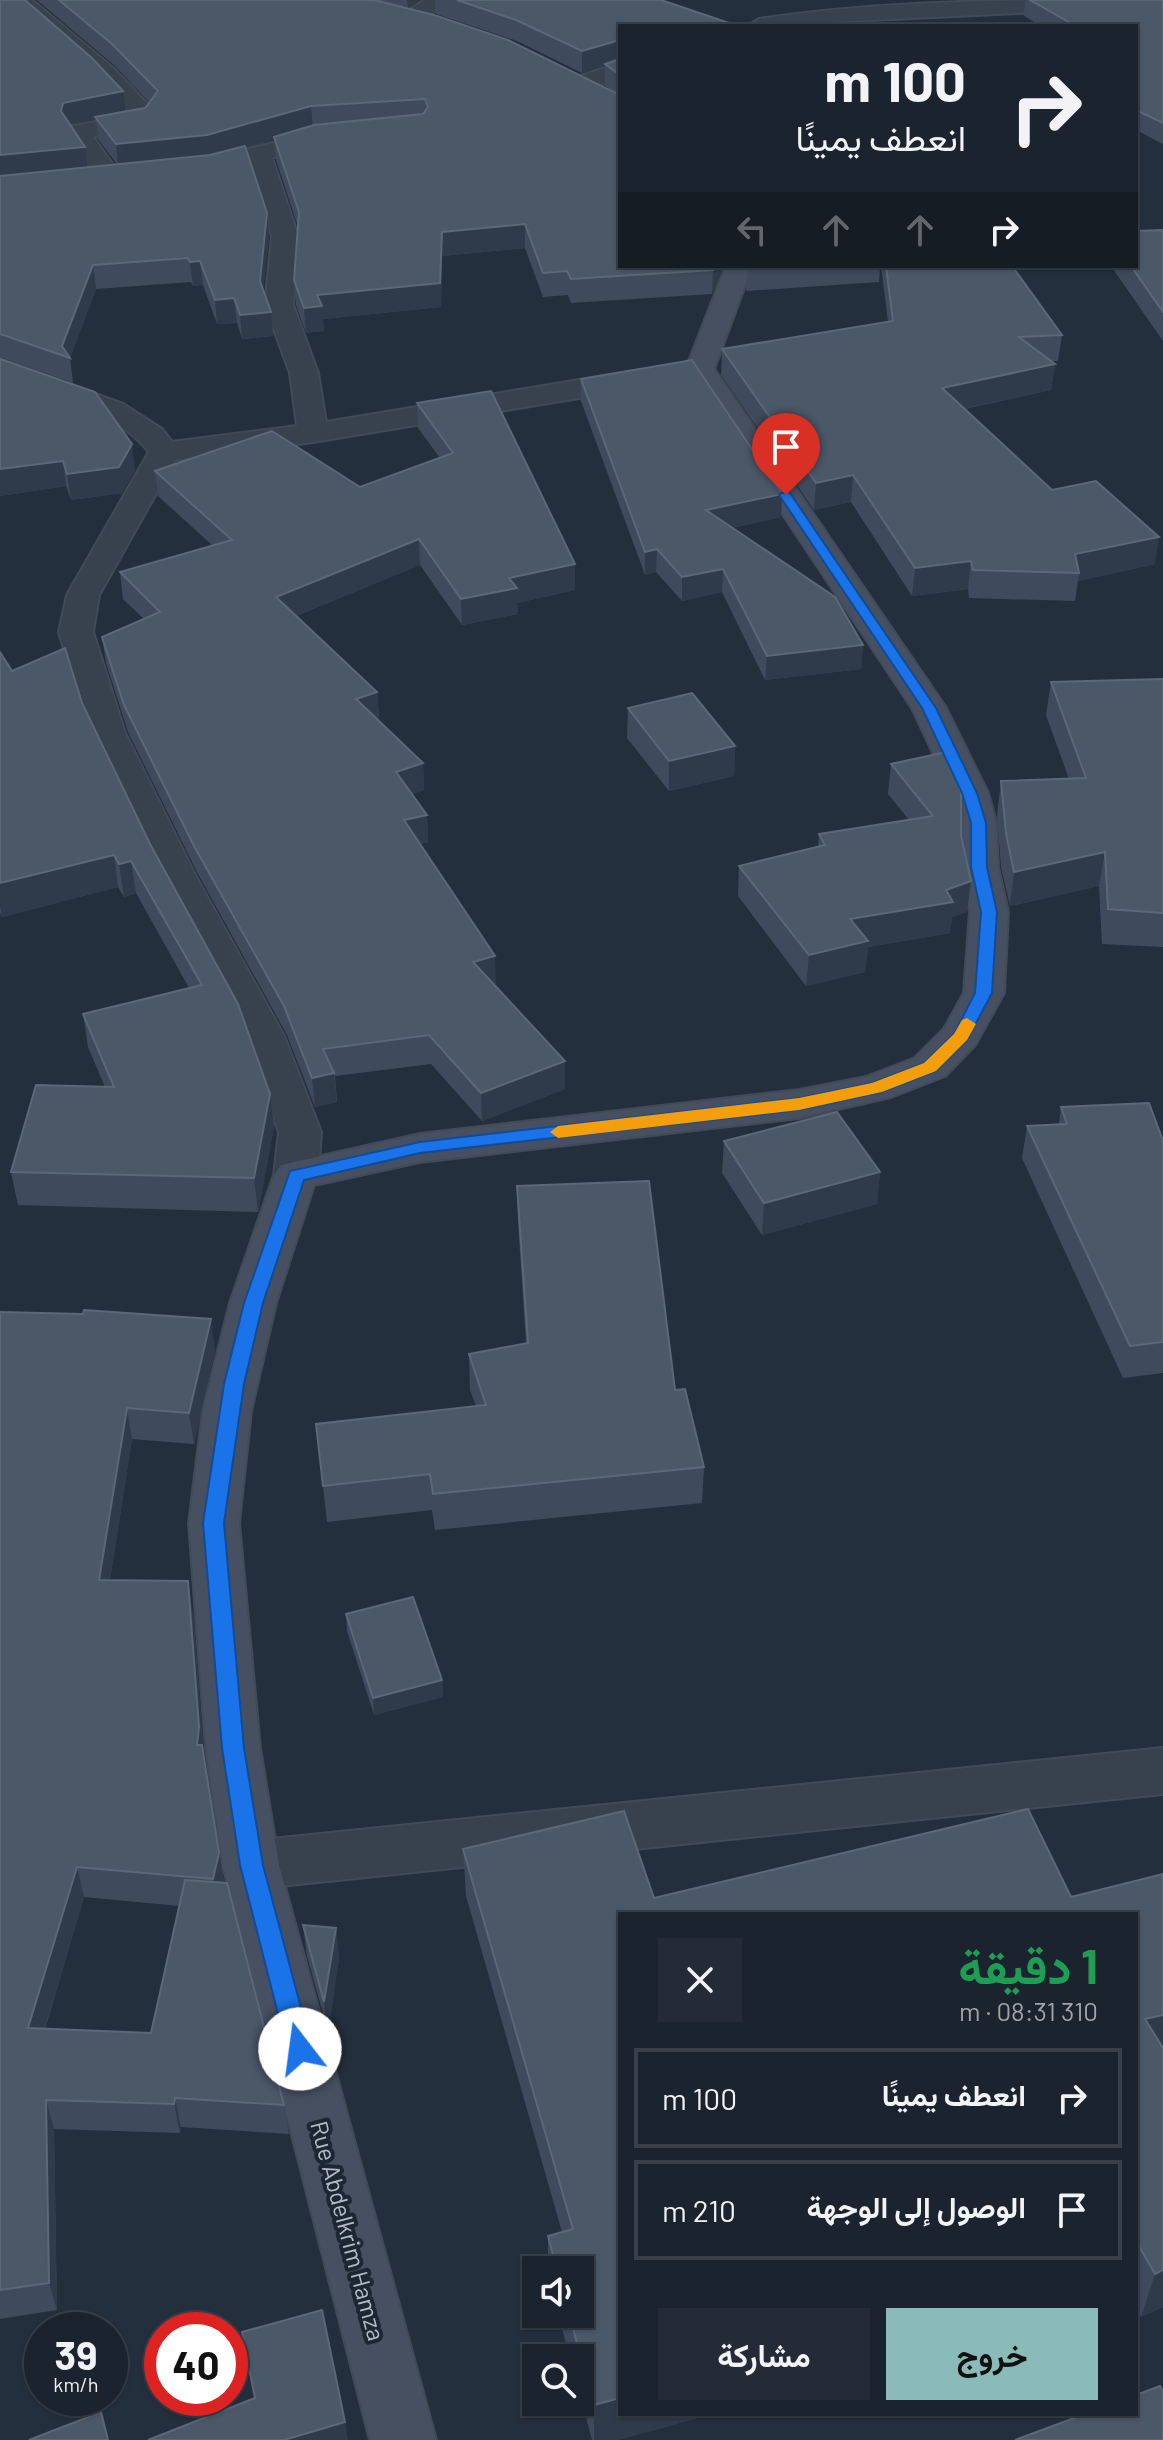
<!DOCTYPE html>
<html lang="ar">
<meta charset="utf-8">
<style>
:root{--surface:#1b232e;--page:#242b36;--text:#f1f3f6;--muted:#a0a4aa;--line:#39404a;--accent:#8bbbb9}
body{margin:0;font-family:Barlow,Vazirmatn,sans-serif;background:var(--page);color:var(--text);direction:rtl;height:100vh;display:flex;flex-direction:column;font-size:30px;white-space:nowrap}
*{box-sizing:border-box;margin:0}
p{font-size:26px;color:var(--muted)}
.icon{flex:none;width:44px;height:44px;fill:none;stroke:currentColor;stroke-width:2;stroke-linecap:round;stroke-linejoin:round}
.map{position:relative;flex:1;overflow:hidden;direction:ltr}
.side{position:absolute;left:618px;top:1912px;width:520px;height:504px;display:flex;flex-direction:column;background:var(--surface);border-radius:0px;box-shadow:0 2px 6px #0004,0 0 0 2px var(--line);direction:rtl}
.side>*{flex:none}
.hud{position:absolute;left:618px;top:24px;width:520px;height:244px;border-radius:0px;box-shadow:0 2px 6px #0004,0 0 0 2px var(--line);direction:rtl;background:#1b232e;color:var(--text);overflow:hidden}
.tools{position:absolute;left:522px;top:2256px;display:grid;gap:16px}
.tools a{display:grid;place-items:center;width:72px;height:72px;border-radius:0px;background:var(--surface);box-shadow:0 2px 6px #0004,0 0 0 2px var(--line);font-size:40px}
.speed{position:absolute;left:24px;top:2312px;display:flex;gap:16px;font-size:40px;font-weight:700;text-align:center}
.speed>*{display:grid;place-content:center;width:104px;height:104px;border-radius:50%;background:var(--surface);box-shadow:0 2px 6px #0004,0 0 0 2px var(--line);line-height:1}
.speed small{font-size:20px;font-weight:400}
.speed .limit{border:12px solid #d22;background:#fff;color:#111}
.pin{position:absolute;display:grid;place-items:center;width:68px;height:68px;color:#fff;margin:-82px -34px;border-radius:50% 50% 50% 0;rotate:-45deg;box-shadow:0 0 8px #0007}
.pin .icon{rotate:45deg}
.me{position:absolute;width:88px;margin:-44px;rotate:345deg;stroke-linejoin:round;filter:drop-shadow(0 0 6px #0008)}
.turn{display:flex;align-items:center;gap:28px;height:168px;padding:0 40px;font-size:36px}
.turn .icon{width:104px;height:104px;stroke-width:2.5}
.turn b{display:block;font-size:56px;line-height:68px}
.lanes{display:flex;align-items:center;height:76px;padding:0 40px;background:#0003;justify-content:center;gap:40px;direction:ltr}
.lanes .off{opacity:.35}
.round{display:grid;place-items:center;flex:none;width:84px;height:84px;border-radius:0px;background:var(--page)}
.overview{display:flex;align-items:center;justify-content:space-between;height:136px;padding:0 40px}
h1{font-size:48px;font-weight:700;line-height:60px;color:#1e9e55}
.cta{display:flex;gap:16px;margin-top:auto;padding:16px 40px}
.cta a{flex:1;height:92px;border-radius:0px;background:var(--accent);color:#111;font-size:32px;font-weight:700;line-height:92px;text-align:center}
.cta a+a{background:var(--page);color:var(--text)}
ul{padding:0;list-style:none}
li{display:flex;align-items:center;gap:24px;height:100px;margin:0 16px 12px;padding:0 24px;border:4px solid var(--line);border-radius:0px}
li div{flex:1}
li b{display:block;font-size:30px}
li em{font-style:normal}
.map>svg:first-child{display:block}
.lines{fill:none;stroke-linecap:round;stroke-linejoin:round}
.street-casing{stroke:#414a57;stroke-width:4}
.secondary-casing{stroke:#414a57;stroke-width:4}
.street{fill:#38414e;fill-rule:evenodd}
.secondary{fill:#465061;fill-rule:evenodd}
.wall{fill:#3f4b5c;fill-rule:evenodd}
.shaded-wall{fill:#2f3b4b}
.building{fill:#4b5868;stroke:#5c6777;stroke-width:2}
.route{fill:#1a73e8;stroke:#114b97;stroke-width:2}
.slow{fill:#f59e0b}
.labels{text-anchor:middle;stroke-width:8;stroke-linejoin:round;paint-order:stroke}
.near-street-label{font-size:24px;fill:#b4bcc9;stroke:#1d2633}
</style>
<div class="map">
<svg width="1163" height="2440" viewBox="0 0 1163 2440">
<rect width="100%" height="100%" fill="#242f3e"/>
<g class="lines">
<g class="street-casing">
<g id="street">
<path d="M 8,0 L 32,0 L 113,68 L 158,115 L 147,127 L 93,137 L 124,180 L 120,185 L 102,185 L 66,132 L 69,127 L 132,115 L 97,78 Z"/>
<path d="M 425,0 L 453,0 L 415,23 L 399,23 L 396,18 Z"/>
<path d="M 1140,0 L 1129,7 L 1082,10 L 748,26 L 759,19 C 885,0 1012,0 1140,0 Z"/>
<path d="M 620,63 L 620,78 L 580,91 L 568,84 L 572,79 Z"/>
<path d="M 332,128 L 341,130 L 344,135 L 341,140 L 272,158 L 298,236 L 293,305 L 318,373 L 326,422 L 640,370 L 650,373 L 654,379 L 650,385 L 640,388 L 313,442 L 175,460 L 99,595 L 93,632 L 125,733 L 195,875 L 284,1036 L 321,1132 L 318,1175 L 311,1185 L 296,1189 L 281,1185 L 274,1175 L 279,1132 L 244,1036 L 157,875 L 89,733 L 59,632 L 67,595 L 149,452 C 114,407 49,400 0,379 L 0,359 L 123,404 L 162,429 L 172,442 L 297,426 L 290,373 L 265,305 L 272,236 L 249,164 L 190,179 L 177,171 L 181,166 Z"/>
<path d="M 1163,1748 L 1163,1794 L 251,1889 L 231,1882 L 223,1865 L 231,1848 L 251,1841 Z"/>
</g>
</g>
<g class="secondary-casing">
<path id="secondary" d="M 726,266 L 752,266 L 714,369 L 946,708 L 988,793 L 996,823 L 998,867 L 1008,912 L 1004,993 L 975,1045 L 945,1076 L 891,1097 L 799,1118 L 420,1162 L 314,1185 L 276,1303 L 251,1411 L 239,1523 L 260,1748 L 279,1865 L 436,2440 L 370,2440 L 223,1865 L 206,1748 L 189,1523 L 203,1411 L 230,1303 L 274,1175 L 281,1165 L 420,1134 L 799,1090 L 866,1077 L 915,1058 L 944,1029 L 964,993 L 970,912 L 960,867 L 960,823 L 952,793 L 912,708 L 686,369 Z"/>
</g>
<use href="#street" class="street"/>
<use href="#secondary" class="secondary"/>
</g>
<g class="wall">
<path d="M 0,0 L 126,111 L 145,108 L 149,102 L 115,66 L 37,0 L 420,0 L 408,7 L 397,6 L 613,92 L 605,86 L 605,66 L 582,73 L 517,41 L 436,14 L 435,0 L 661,0 L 620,26 L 620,266 L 725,266 L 712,294 L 571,303 L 568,295 L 543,297 L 525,248 L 442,256 L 441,307 L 323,319 L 324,331 L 306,333 L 296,305 L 294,280 L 298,227 L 276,160 L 274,139 L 246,148 L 269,236 L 263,290 L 271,312 L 273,336 L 242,339 L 237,323 L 217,324 L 203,285 L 193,286 L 191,282 L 96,289 L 70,358 L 73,383 L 0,357 ZM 96,119 L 98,139 L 117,164 L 87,167 L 70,125 Z"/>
<path d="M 1025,0 L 1163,0 L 1163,144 L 1136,130 L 1136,26 L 1041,26 L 1024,16 Z"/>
<path d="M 1163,230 L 1163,341 L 1111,266 L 1136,266 Z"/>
<path d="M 747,266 L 880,266 L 879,282 L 746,291 Z"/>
<path d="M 881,266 L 1012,266 L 1062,335 L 1058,361 L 1051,361 L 1055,364 L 1051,390 L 965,409 L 1052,490 L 1155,564 L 1078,581 L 1075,601 L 969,598 L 968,589 L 912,596 L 851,502 L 814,510 L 721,375 L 722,349 L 888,322 Z"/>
<path d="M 0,359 L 135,470 L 122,493 L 71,500 L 66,486 L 0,496 Z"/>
<path d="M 581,379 L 782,494 L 781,517 L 732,528 L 863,645 L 861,669 L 765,680 L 722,592 L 682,601 L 656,572 L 645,575 L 581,401 Z"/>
<path d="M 417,403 L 575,564 L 575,590 L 517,603 L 518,614 L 462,625 L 420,565 L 296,616 L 377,692 L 379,719 L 377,719 L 423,763 L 424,790 L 412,794 L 427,815 L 428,842 L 420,844 L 496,984 L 493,984 L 565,1061 L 565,1089 L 482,1121 L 431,1064 L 335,1076 L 337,1102 L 315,1107 L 287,1035 L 198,874 L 128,732 L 106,663 L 102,637 L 144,619 L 123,599 L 120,572 L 212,545 L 158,496 L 155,471 L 360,487 L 440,458 L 418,428 Z"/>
<path d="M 0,652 L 12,671 L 82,703 L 270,1094 L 274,1127 L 258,1212 L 18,1205 L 11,1172 L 105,1087 L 88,1047 L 83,1014 L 189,988 L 136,893 L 124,897 L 118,887 L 2,917 L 0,913 Z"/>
<path d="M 1163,679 L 1163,947 L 1102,944 L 1099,886 L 1010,906 L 1001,867 L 997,815 L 1001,781 L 1069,779 L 1046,715 L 1051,682 Z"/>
<path d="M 628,708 L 735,746 L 734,776 L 669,791 L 627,738 Z"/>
<path d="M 891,764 L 961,836 L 967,912 L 952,917 L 950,933 L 868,947 L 865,972 L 806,986 L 738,896 L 739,866 L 818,846 L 819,834 L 909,820 L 888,794 Z"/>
<path d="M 1061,1107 L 1163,1141 L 1163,1373 L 1123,1378 L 1022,1158 L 1027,1126 L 1059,1124 Z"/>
<path d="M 724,1141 L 880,1172 L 877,1204 L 762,1235 L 722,1173 Z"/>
<path d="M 517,1186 L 675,1390 L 704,1467 L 702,1503 L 435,1530 L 432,1510 L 327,1522 L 316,1424 L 476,1406 L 470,1390 L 469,1354 L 526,1343 L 518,1222 Z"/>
<path d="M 0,1312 L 215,1350 L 194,1444 L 132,1439 L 110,1580 L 193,1612 L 204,1759 L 224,1882 L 284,2105 L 289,2134 L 181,2127 L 180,2133 L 54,2129 L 57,2310 L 0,2319 ZM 84,1897 L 179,1906 L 151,2033 L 45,2029 Z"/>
<path d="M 346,1614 L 442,1680 L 443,1697 L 374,1715 L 347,1631 Z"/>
<path d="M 1028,1809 L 1071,1897 L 1163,1874 L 1163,2307 L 1141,2317 L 1136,2308 L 1136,1914 L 620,1914 L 620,2414 L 712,2414 L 618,2440 L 592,2440 L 580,2395 L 580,2358 L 570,2358 L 558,2314 L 580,2314 L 580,2270 L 557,2270 L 548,2236 L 562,2232 L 466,1896 L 463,1849 L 624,1811 L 654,1898 Z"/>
<path d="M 303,1925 L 336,1928 L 339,1958 L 328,2032 L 307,1956 Z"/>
<path d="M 548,2236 L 557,2270 L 548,2270 Z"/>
</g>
<g class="shaded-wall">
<path d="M 407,0 L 420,0 L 408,7 Z"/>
<path d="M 620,40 L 620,61 L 582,73 L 582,51 Z"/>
<path d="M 123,91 L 126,113 L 95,117 L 96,119 L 66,125 L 61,111 L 63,103 Z"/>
<path d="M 311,106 L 313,128 L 209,158 L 118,167 L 116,144 Z"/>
<path d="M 85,147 L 88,170 L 0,178 L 0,155 Z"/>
<path d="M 267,213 L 269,236 L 262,305 L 260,281 Z"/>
<path d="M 525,224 L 525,248 L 442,256 L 441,307 L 323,319 L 324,331 L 306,333 L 304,308 L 317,295 L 442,232 Z"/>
<path d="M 200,261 L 203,285 L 193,286 L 190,262 Z"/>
<path d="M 93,265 L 96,289 L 70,358 L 62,346 Z"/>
<path d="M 715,266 L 725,266 L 712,294 L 713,270 Z"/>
<path d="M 234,298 L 237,323 L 217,324 L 215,300 Z"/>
<path d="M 271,312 L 273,336 L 242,339 L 240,315 Z"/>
<path d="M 1055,364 L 1051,390 L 939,414 L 942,388 Z"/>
<path d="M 132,444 L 135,470 L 122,493 L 71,500 L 67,474 Z"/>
<path d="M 63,461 L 66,486 L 0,496 L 0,469 Z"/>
<path d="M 853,475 L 851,502 L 814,510 L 816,483 Z"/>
<path d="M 782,494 L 781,517 L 706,534 L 706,510 Z"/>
<path d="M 1159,537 L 1155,564 L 1078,581 L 1079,573 L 1075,554 Z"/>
<path d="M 419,539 L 420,565 L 278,623 L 276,597 Z"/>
<path d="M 657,549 L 656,572 L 645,575 L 645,552 Z"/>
<path d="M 971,561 L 968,589 L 912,596 L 915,568 Z"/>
<path d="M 575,564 L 575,590 L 517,603 L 518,614 L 462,625 L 461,599 L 509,578 Z"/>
<path d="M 723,569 L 722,592 L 682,601 L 682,577 Z"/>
<path d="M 863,645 L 861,669 L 765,680 L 767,656 Z"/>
<path d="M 377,692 L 379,719 L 358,726 L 356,699 Z"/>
<path d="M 735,746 L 734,776 L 669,791 L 669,761 Z"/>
<path d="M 423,763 L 424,790 L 398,799 L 396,772 Z"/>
<path d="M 427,815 L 428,842 L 406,848 L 404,820 Z"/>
<path d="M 1105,852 L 1099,886 L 1010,906 L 1014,872 Z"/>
<path d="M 114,855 L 118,887 L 2,917 L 0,906 L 0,883 Z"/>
<path d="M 131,861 L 136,893 L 124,897 L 119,864 Z"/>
<path d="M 971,881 L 967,912 L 952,917 L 950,933 L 868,947 L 865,972 L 806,986 L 809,955 L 850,919 Z"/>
<path d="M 495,956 L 496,984 L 474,991 L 473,962 Z"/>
<path d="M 565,1061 L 565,1089 L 482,1121 L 481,1093 Z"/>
<path d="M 334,1073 L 337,1102 L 315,1107 L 312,1078 Z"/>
<path d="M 270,1094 L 274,1127 L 258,1212 L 254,1178 Z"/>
<path d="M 880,1172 L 877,1204 L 762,1235 L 764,1203 Z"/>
<path d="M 211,1319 L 215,1350 L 194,1444 L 189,1413 Z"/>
<path d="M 127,1408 L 132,1439 L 105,1611 L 99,1580 Z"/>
<path d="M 188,1581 L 193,1612 L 204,1759 L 224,1883 L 218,1909 L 213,1879 L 197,1745 Z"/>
<path d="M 442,1680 L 443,1697 L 374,1715 L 373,1698 Z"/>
<path d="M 77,1867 L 84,1897 L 36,2057 L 28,2028 Z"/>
<path d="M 336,1928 L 339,1958 L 328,2032 L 324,2002 Z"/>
<path d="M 1163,2015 L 1163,2057 L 1145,2019 Z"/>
<path d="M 175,2098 L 181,2127 L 180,2133 L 174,2104 Z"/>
<path d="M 46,2100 L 54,2129 L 57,2310 L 49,2283 Z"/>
<path d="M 1163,2270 L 1163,2307 L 1141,2317 L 1155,2274 Z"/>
<path d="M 620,2398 L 620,2414 L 712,2414 L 618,2440 L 594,2440 L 594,2405 Z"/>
<path d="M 345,2422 L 348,2440 L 284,2440 Z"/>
</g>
<g class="building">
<path d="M 0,0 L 25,0 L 92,58 L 123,91 L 63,103 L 61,111 L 85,147 L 0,155 Z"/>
<path d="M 59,0 L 374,0 L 434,15 L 508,40 L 620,95 L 620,266 L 715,266 L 713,270 L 571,279 L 567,271 L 543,273 L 525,224 L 442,232 L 440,283 L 317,295 L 322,306 L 304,308 L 294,280 L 299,212 L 274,137 L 314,125 L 423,114 L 428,107 L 425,99 L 311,106 L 207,135 L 116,144 L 95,117 L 145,108 L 158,91 L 112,44 Z"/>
<path d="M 457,0 L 661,0 L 738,26 L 620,26 L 620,40 L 582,51 L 516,20 Z"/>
<path d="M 1030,0 L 1163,0 L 1163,123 L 1136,110 L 1136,26 L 1076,26 Z"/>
<path d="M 620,59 L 620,75 L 605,64 Z"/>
<path d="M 245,146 L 267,213 L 260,281 L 271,312 L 240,315 L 234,298 L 215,300 L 200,261 L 190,262 L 188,258 L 93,265 L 62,346 L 70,358 L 0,334 L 0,176 L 210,155 Z"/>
<path d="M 1163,230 L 1163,312 L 1131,266 L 1136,266 L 1136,231 Z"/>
<path d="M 886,266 L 1012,266 L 1062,335 L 1019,337 L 1055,364 L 942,388 L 1052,490 L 1096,481 L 1159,537 L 1075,554 L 1079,573 L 973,570 L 971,561 L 915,568 L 853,475 L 816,483 L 722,349 L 893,321 Z"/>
<path d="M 0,359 L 95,392 L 132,444 L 119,467 L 67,474 L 63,461 L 0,469 Z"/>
<path d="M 692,360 L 782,494 L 706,510 L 835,597 L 863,645 L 767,656 L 723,569 L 682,577 L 657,549 L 645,552 L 581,379 Z"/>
<path d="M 491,391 L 575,564 L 509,578 L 517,588 L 461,599 L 419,539 L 276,597 L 377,692 L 356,699 L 423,763 L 396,772 L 427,815 L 404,820 L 495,956 L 473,962 L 565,1061 L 481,1093 L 429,1035 L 323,1049 L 334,1073 L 312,1078 L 284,1006 L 194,846 L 124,705 L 102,637 L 160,612 L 120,572 L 232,540 L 155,471 L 272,431 L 360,487 L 453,453 L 417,403 Z"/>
<path d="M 65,648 L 82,703 L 150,844 L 238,1004 L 270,1094 L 254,1178 L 11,1172 L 36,1085 L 114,1087 L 83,1014 L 202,985 L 131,861 L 119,864 L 114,855 L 0,883 L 0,652 L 12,671 Z"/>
<path d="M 1163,679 L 1163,913 L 1108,909 L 1105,852 L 1014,872 L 1006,833 L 1001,781 L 1086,778 L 1051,682 Z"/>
<path d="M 692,693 L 735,746 L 669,761 L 628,708 Z"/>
<path d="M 947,752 L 961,793 L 961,836 L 971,881 L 946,890 L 953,902 L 850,919 L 868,941 L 809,955 L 739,866 L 825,845 L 819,834 L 933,816 L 891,764 Z"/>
<path d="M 1149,1103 L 1163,1141 L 1163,1342 L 1130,1346 L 1027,1126 L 1067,1124 L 1061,1107 Z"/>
<path d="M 837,1112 L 880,1172 L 764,1203 L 724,1141 Z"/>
<path d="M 649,1181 L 675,1390 L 685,1389 L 704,1467 L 433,1494 L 430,1474 L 323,1486 L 316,1424 L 486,1405 L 469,1354 L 528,1343 L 517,1186 Z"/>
<path d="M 84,1310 L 211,1319 L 189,1413 L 127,1408 L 99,1580 L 188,1581 L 199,1727 L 197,1745 L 202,1745 L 219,1853 L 213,1879 L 77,1867 L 28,2028 L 151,2033 L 185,1880 L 227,1883 L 284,2105 L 175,2098 L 174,2104 L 46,2100 L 49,2283 L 0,2290 L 0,1312 L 83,1314 Z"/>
<path d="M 413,1597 L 442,1680 L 373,1698 L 346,1614 Z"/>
<path d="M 1028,1809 L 1071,1897 L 1163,1874 L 1163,2015 L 1145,2019 L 1163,2048 L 1163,2270 L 1155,2274 L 1136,2241 L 1136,1914 L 620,1914 L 620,2398 L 594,2405 L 569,2314 L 580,2314 L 580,2270 L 557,2270 L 548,2236 L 573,2229 L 463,1849 L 624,1811 L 654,1898 Z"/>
<path d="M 303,1925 L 336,1928 L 324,2002 Z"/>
<path d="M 322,2310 L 345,2422 L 284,2440 L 148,2440 L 255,2398 L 242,2332 Z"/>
<path d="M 1160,2386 L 1163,2391 L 1163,2440 L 1015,2440 L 1085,2414 L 1136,2414 L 1136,2395 Z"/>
<path d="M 101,2412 L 108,2440 L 29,2440 Z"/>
</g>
<path class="route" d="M 781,493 L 790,493 L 936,708 L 977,793 L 986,823 L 987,867 L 997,912 L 992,993 L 967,1040 L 936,1071 L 882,1092 L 799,1110 L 420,1153 L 304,1180 L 263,1303 L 244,1384 L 224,1523 L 244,1748 L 263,1865 L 312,2049 L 308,2057 L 300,2061 L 291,2057 L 287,2049 L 240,1865 L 222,1748 L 203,1523 L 224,1384 L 244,1303 L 290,1171 L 420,1142 L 799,1098 L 872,1083 L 924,1063 L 954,1034 L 975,993 L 981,912 L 971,867 L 971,823 L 962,793 L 922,708 L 779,495 Z"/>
<path class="slow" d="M 967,1018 L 976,1024 L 967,1040 L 936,1071 L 882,1092 L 799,1110 L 558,1138 L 550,1132 L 558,1126 L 799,1098 L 872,1083 L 924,1063 L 954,1034 L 962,1020 Z"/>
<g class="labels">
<g class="near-street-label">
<text transform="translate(347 2231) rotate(75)" y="8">Rue Abdelkrim Hamza</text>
</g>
</g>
</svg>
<div class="tools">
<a><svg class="icon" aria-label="sound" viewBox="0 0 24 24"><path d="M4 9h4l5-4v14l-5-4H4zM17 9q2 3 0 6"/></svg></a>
<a><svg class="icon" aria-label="search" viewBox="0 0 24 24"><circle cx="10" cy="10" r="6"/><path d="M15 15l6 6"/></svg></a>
</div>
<div class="speed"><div>39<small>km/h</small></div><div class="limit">40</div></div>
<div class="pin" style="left:786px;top:495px;background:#d93025"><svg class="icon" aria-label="arrive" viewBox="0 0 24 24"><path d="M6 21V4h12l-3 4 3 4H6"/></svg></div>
<svg class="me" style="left:300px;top:2049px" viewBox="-20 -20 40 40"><circle r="19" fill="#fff"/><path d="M0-13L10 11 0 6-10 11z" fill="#1a73e8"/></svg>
<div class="hud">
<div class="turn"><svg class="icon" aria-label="right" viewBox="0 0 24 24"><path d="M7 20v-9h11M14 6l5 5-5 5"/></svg><div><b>100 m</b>انعطف يمينًا</div></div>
<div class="lanes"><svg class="icon off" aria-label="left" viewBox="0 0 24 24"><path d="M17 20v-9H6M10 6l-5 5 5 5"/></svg><svg class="icon off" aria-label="ahead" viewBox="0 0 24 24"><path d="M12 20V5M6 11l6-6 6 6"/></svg><svg class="icon off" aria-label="ahead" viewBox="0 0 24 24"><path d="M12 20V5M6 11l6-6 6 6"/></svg><svg class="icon" aria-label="right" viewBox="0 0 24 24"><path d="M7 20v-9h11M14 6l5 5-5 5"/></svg></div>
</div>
<section class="side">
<div class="overview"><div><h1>1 دقيقة</h1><p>310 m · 08:31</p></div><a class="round"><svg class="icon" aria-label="close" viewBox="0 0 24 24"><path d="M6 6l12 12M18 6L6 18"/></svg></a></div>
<ul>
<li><svg class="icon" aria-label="right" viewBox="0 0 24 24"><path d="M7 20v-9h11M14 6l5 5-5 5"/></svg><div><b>انعطف يمينًا</b></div><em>100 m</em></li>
<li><svg class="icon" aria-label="arrive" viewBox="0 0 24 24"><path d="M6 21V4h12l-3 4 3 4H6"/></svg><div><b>الوصول إلى الوجهة</b></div><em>210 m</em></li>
</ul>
<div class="cta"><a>خروج</a><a>مشاركة</a></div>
</section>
</div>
